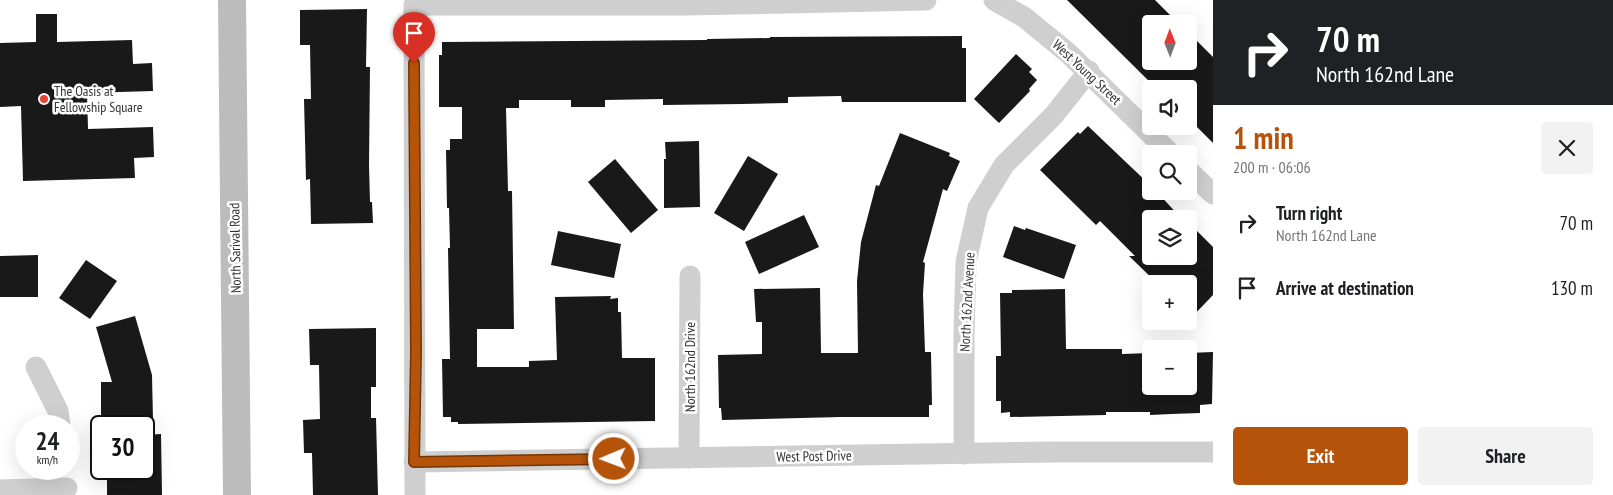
<!DOCTYPE html>
<meta charset="utf-8">
<style>
:root{--surface:#fff;--page:#f2f2f2;--text:#202124;--muted:#757577;--accent:#b45309}
body{margin:0;font-family:"PT Sans Narrow",sans-serif;background:var(--page);color:var(--text);height:100vh;display:flex;flex-direction:column;font-size:19px;white-space:nowrap}
*{box-sizing:border-box;margin:0}
p{font-size:16px;color:var(--muted)}
.icon{flex:none;width:28px;height:28px;fill:none;stroke:currentColor;stroke-width:2;stroke-linecap:round;stroke-linejoin:round}
.map{position:relative;flex:1;overflow:hidden}
.details{display:flex;flex-direction:column;background:var(--surface);width:400px}
.details>*{flex:none}
.guide{background:#202124;color:#fff;overflow:hidden}
.needle{width:32px;rotate:359deg}
.tools{position:absolute;left:1142px;top:15px;display:grid;gap:10px}
.tools a{display:grid;place-items:center;width:55px;height:55px;border-radius:5px;background:var(--surface);box-shadow:0 5px 20px #0002;font-size:25px}
.speed{position:absolute;left:15px;top:415px;display:flex;gap:10px;font-size:25px;font-weight:700;text-align:center}
.speed>*{display:grid;place-content:center;width:65px;height:65px;border-radius:50%;background:var(--surface);box-shadow:0 5px 20px #0002;line-height:1}
.speed small{font-size:12px;font-weight:400}
.speed .limit{border:2px solid #111;border-radius:8px;background:#fff;color:#111}
.pin{position:absolute;display:grid;place-items:center;width:42px;height:42px;color:#fff;margin:-51px -21px;border-radius:50% 50% 50% 0;rotate:-45deg;box-shadow:0 0 5px #0007}
.pin .icon{rotate:45deg}
.me{position:absolute;width:55px;margin:-28px;rotate:269deg;stroke-linejoin:round;filter:drop-shadow(0 0 4px #0008)}
.turn{display:flex;align-items:center;gap:18px;height:105px;padding:0 20px;font-size:22px}
.turn .icon{width:65px;height:65px;stroke-width:2.5}
.turn b{display:block;font-size:35px;line-height:42px}
.round{display:grid;place-items:center;flex:none;width:52px;height:52px;border-radius:5px;background:var(--page)}
.headline{display:flex;align-items:center;justify-content:space-between;height:85px;padding:0 20px}
h1{font-size:30px;font-weight:700;line-height:38px;color:var(--accent)}
.button{display:flex;gap:10px;margin-top:auto;padding:10px 20px}
.button a{flex:1;height:58px;border-radius:5px;background:var(--accent);color:#fff;font-size:20px;font-weight:700;line-height:58px;text-align:center}
.button a+a{background:var(--page);color:var(--text)}
ul{padding:0;list-style:none}
li{display:flex;align-items:center;gap:15px;height:65px;padding:0 20px}
li div{flex:1}
li b{display:block;font-size:19px}
li em{font-style:normal}
main{display:flex;flex:1;min-height:0}
.map>svg:first-child{display:block}
.building{fill:#191919}
.lines{fill:none;stroke-linecap:round;stroke-linejoin:round}
.minor{stroke:#cfcfcf;stroke-width:21}
.secondary{stroke:#bcbcbc;stroke-width:28}
.route-casing{stroke:#753606;stroke-width:12}
.route{stroke:#b45309;stroke-width:9}
.poi-dot{fill:#e54238;stroke:#fff;stroke-width:2}
.labels{text-anchor:middle;stroke-width:5;stroke-linejoin:round;paint-order:stroke}
.street-label{font-size:14px;fill:#323232;stroke:#fff}
.poi-label{font-size:14px;fill:#323232;stroke:#fff;text-anchor:start}
</style>
<main>
<div class="map">
<svg width="1213" height="495" viewBox="0 0 1213 495">
<rect width="100%" height="100%" fill="#fff"/>
<g class="building">
<path d="M 1067,0 L 1155,0 L 1179,24 L 1151,24 L 1151,61 L 1189,61 L 1189,33 L 1213,57 L 1213,143 L 1189,119 L 1189,89 L 1157,89 Z"/>
<path d="M 367,9 L 366,67 L 370,67 L 369,165 L 370,202 L 372,202 L 373,223 L 311,224 L 310,179 L 306,180 L 304,99 L 311,99 L 310,45 L 300,45 L 300,10 Z"/>
<path d="M 36,14 L 57,14 L 57,42 L 132,40 L 133,64 L 152,63 L 153,91 L 87,93 L 88,129 L 153,127 L 154,157 L 134,158 L 135,178 L 23,181 L 21,106 L 0,107 L 0,43 L 36,42 Z"/>
<path d="M 962,36 L 962,48 L 966,48 L 966,102 L 842,102 L 841,96 L 788,97 L 788,103 L 742,104 L 663,105 L 663,99 L 605,100 L 605,107 L 571,107 L 571,100 L 519,100 L 519,108 L 506,108 L 508,191 L 512,191 L 514,329 L 477,329 L 477,367 L 529,367 L 529,361 L 557,360 L 555,297 L 611,296 L 610,299 L 618,298 L 618,312 L 621,312 L 622,358 L 655,358 L 655,421 L 458,424 L 458,422 L 451,422 L 451,417 L 443,417 L 442,359 L 450,359 L 448,248 L 450,248 L 449,208 L 447,208 L 446,150 L 450,150 L 450,139 L 462,139 L 462,107 L 439,107 L 439,55 L 442,55 L 442,42 L 707,40 L 707,39 L 770,38 L 770,37 Z"/>
<path d="M 1016,54 L 1032,69 L 1029,72 L 1037,80 L 1029,89 L 1030,91 L 999,123 L 974,99 Z"/>
<path d="M 1088,126 L 1151,186 L 1151,191 L 1156,191 L 1182,219 L 1151,219 L 1151,256 L 1189,256 L 1189,223 L 1213,247 L 1213,295 L 1189,320 L 1189,284 L 1158,284 L 1129,256 L 1135,256 L 1100,221 L 1096,225 L 1040,170 L 1078,132 L 1080,134 Z"/>
<path d="M 900,133 L 950,153 L 949,156 L 960,161 L 947,191 L 943,189 L 923,262 L 925,263 L 923,294 L 925,352 L 931,352 L 932,405 L 929,405 L 929,417 L 841,417 L 722,420 L 721,408 L 719,408 L 718,355 L 762,354 L 762,322 L 756,322 L 754,289 L 820,288 L 821,353 L 858,353 L 857,281 L 861,242 L 876,185 L 879,186 Z"/>
<path d="M 699,141 L 700,207 L 664,208 L 664,159 L 666,159 L 665,142 Z"/>
<path d="M 748,156 L 778,174 L 744,231 L 714,213 Z"/>
<path d="M 615,159 L 658,210 L 631,233 L 588,182 Z"/>
<path d="M 804,215 L 819,247 L 759,274 L 745,242 Z"/>
<path d="M 1014,226 L 1025,230 L 1026,228 L 1076,245 L 1064,279 L 1003,257 Z"/>
<path d="M 558,231 L 621,244 L 614,278 L 551,265 Z"/>
<path d="M 38,255 L 38,297 L 0,297 L 0,256 Z"/>
<path d="M 86,260 L 117,281 L 90,319 L 59,298 Z"/>
<path d="M 1065,289 L 1066,349 L 1122,349 L 1122,354 L 1151,353 L 1151,386 L 1189,386 L 1189,353 L 1213,352 L 1212,404 L 1200,405 L 1200,413 L 1171,414 L 1150,415 L 1150,412 L 1106,412 L 1106,415 L 1010,417 L 1010,412 L 1001,413 L 1001,401 L 996,401 L 996,356 L 1001,356 L 1000,293 L 1012,293 L 1012,290 Z"/>
<path d="M 135,316 L 152,375 L 153,420 L 101,421 L 101,382 L 112,382 L 96,327 Z"/>
<path d="M 376,328 L 376,387 L 371,387 L 371,418 L 376,418 L 378,495 L 313,495 L 312,453 L 304,453 L 303,420 L 320,419 L 319,365 L 310,365 L 309,329 Z"/>
<path d="M 161,434 L 162,495 L 107,495 L 107,469 L 144,469 L 144,435 Z"/>
</g>
<g class="lines">
<g class="minor">
<path d="M 994,0 L 1024,17 L 1068,53 L 1171,154"/>
<path d="M 1189,171 L 1213,194"/>
<path d="M 36,367 L 58,411 L 60,426"/>
<path d="M 964,454 L 964,333 L 966,262 L 978,208 L 1004,165 L 1054,115 L 1089,71"/>
<path d="M 689,458 L 690,276"/>
<path d="M 414,462 L 1054,452 L 1213,452"/>
<path d="M 0,490 L 67,488"/>
<path d="M 415,495 L 414,5 L 686,5 L 926,0"/>
</g>
<path class="secondary" d="M 232,0 L 237,495"/>
</g>
<g class="lines">
<g class="route-casing">
<path id="route" d="M 414,63 L 416,352 L 414,462 L 614,459"/>
</g>
<use href="#route" class="route"/>
</g>
<circle class="poi-dot" cx="44" cy="99" r="5"/>
<g class="labels">
<g class="street-label">
<text transform="translate(1087 72) rotate(43)" y="5">West Young Street</text>
<text transform="translate(235 248) rotate(-91)" y="5">North Sarival Road</text>
<text transform="translate(967 302) rotate(-87)" y="5">North 162nd Avenue</text>
<text transform="translate(690 367) rotate(-90)" y="5">North 162nd Drive</text>
<text transform="translate(814 456) rotate(-1)" y="5">West Post Drive</text>
</g>
<g class="poi-label">
<text x="54" y="96">The Oasis at<tspan x="54" dy="16">Fellowship Square</tspan></text>
</g>
</g>
</svg>
<div class="tools">
<a><svg class="needle" viewBox="-14 -14 28 28"><path d="M0-13l5 13h-10z" fill="#e53935"/><path d="M0 13l5-13h-10z" fill="#757577"/></svg></a>
<a><svg class="icon" aria-label="sound" viewBox="0 0 24 24"><path d="M4 9h4l5-4v14l-5-4H4zM17 9q2 3 0 6"/></svg></a>
<a><svg class="icon" aria-label="search" viewBox="0 0 24 24"><circle cx="10" cy="10" r="6"/><path d="M15 15l6 6"/></svg></a>
<a><svg class="icon" aria-label="layers" viewBox="0 0 24 24"><path d="M12 4l9 5-9 5-9-5zM3 14l9 5 9-5"/></svg></a>
<a>+</a>
<a>−</a>
</div>
<div class="speed"><div>24<small>km/h</small></div><div class="limit">30</div></div>
<div class="pin" style="left:414px;top:63px;background:#d93025"><svg class="icon" aria-label="arrive" viewBox="0 0 24 24"><path d="M6 21V4h12l-3 4 3 4H6"/></svg></div>
<svg class="me" style="left:614px;top:459px" viewBox="-20 -20 40 40"><circle r="17" fill="#b45309" stroke="#fff" stroke-width="3"/><path d="M0-11L8 9 0 5-8 9z" fill="#fff"/></svg>
</div>
<section class="details">
<div class="guide">
<div class="turn"><svg class="icon" aria-label="right" viewBox="0 0 24 24"><path d="M7 20v-9h11M14 6l5 5-5 5"/></svg><div><b>70 m</b>North 162nd Lane</div></div>
</div>
<div class="headline"><div><h1>1 min</h1><p>200 m · 06:06</p></div><a class="round"><svg class="icon" aria-label="close" viewBox="0 0 24 24"><path d="M6 6l12 12M18 6L6 18"/></svg></a></div>
<ul>
<li><svg class="icon" aria-label="right" viewBox="0 0 24 24"><path d="M7 20v-9h11M14 6l5 5-5 5"/></svg><div><b>Turn right</b><p>North 162nd Lane</p></div><em>70 m</em></li>
<li><svg class="icon" aria-label="arrive" viewBox="0 0 24 24"><path d="M6 21V4h12l-3 4 3 4H6"/></svg><div><b>Arrive at destination</b></div><em>130 m</em></li>
</ul>
<div class="button"><a>Exit</a><a>Share</a></div>
</section>
</main>
